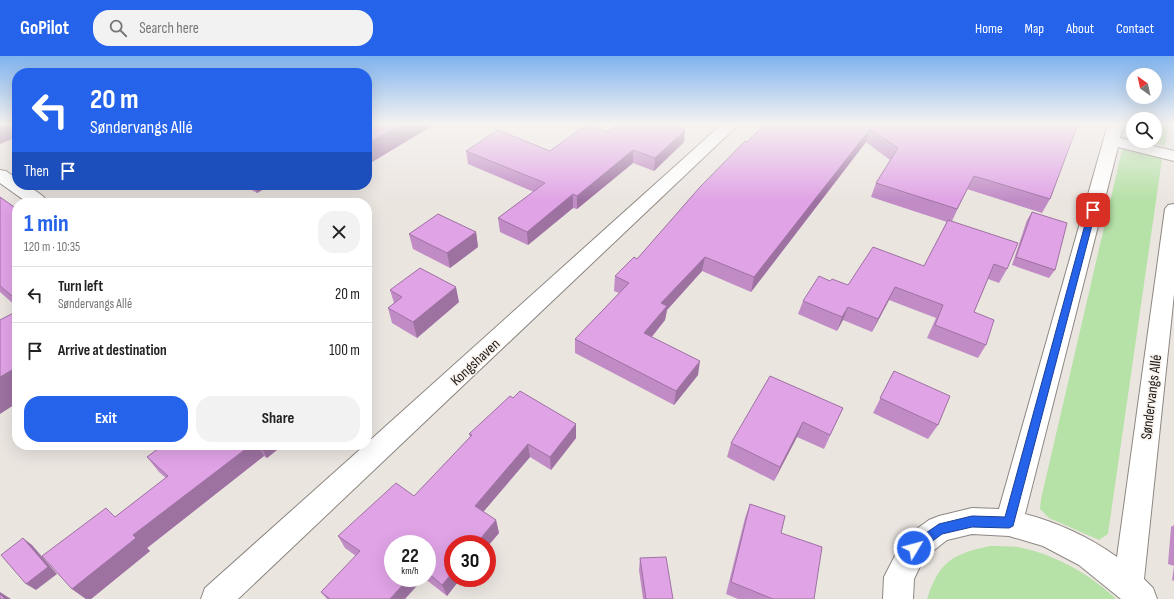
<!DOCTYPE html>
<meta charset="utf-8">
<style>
:root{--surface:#fff;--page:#f2f2f2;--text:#222;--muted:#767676;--line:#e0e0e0;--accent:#2563eb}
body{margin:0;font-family:"Sofia Sans Condensed",sans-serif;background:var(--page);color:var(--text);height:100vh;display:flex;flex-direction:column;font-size:15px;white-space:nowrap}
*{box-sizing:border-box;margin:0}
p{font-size:13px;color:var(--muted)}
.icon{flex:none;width:22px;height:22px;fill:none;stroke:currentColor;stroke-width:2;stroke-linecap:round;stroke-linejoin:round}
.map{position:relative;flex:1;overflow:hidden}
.panel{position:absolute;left:12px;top:142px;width:360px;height:252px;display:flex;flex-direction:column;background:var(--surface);border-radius:16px;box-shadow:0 4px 16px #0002}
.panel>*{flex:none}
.top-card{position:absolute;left:12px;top:12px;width:360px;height:122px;border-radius:16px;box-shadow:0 4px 16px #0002;background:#2563eb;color:#fff;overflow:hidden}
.needle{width:26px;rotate:327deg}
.controls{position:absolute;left:1126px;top:12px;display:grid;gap:8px}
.controls a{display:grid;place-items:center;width:36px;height:36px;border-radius:50%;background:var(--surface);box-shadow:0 4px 16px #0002;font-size:20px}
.speed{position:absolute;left:384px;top:479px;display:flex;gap:8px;font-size:20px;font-weight:700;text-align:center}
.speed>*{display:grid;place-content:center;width:52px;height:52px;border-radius:50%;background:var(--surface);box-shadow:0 4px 16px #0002;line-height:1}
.speed small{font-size:10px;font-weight:400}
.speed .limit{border:6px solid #d22;background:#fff;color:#111}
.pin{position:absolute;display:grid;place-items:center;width:34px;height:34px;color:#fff;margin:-17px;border-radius:8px;box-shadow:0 2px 6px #0006}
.me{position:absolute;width:44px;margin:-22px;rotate:53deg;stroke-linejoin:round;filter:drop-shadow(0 0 3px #0008)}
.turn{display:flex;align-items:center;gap:14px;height:84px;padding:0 12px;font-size:18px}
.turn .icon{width:52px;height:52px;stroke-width:2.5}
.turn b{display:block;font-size:28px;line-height:34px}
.then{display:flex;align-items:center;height:38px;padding:0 12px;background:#0003;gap:8px;font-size:15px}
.round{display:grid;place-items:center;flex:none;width:42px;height:42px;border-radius:16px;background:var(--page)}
.head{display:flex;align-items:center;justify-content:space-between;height:68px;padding:0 12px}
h1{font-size:24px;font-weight:700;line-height:30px;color:var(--accent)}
.cta{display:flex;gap:8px;margin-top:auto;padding:8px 12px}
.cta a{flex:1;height:46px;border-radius:16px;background:var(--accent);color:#fff;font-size:16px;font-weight:700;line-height:46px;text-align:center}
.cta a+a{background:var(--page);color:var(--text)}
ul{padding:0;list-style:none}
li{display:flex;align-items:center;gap:12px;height:56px;padding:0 12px;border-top:1px solid var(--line)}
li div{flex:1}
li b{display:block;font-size:15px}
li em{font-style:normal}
header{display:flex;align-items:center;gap:24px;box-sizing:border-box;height:56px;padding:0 20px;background:var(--accent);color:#fff}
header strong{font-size:19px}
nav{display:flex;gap:22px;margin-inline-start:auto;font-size:14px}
.search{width:280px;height:36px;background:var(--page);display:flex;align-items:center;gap:10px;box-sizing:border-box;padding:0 14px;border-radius:16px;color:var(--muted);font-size:15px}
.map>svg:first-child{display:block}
.green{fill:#b6e1a7}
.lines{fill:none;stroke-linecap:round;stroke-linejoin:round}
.minor-casing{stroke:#8d8782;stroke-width:2}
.minor{fill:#fff;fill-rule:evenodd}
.wall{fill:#c18cc6}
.shaded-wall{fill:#9d72a1}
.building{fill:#e0a3e6;stroke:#9d72a1}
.route{fill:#2563eb;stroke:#184099}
.labels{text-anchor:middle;stroke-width:3;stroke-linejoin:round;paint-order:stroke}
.street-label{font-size:15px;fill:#24211f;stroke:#f9f2ed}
</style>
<header>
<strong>GoPilot</strong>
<div class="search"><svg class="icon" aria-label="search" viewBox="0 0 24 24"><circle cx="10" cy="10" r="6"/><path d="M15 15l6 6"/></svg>Search here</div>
<nav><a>Home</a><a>Map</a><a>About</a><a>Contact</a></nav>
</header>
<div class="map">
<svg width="1174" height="543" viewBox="0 0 1174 543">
<rect width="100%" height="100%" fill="#ebe5e0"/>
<g class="green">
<path d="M 1155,68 L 1168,68 L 1165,90 L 1139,85 L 1155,85 Z"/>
<path d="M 1127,93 L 1156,99 L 1162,103 L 1108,478 L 1099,484 L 1049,462 L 1040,453 L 1041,443 L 1122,94 Z"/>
<path d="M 990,490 C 999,490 1009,490 1018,491 C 1054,498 1090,518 1116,543 L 927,543 C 939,505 953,498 990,490 Z"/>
</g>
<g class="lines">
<g class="minor-casing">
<g id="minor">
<path d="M 722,68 L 739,68 L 238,543 L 201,543 L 205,532 L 365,389 L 367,389 L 367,387 Z"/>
<path d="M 1108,68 L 1124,68 L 1120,82 L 1174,95 L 1174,105 L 1118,91 L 1025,458 C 1059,467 1089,481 1117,501 L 1165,153 L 1168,149 L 1174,148 L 1174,238 L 1144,523 L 1153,532 L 1157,543 L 1121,543 L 1079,509 L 1043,490 L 1009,480 L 972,478 L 947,484 L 924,502 L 914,523 L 913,543 L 883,543 L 884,521 L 904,482 L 929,464 L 939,460 L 972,452 L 999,453 Z"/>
<path d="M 0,114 L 6,115 L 17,123 L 17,129 C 28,129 42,137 49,147 L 28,147 L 0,127 Z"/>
</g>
</g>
<use href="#minor" class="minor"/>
</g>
<g class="wall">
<path d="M 367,68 L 435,68 L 372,106 L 367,104 Z"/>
<path d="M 765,68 L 1078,68 L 1050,143 L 1042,157 L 967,133 L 952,165 L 1007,213 L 999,227 L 988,223 L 974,256 L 986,289 L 978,302 L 927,282 L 936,262 L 889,244 L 872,276 L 843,264 L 837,275 L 798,258 L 803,245 L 830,225 L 848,229 L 924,210 L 947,166 L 871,141 L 876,127 L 890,104 L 866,86 L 751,236 L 702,215 L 667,254 L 665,264 L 652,281 L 698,319 L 674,349 L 575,297 L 575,283 L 619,237 L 614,235 L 615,220 L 637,203 L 747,86 Z"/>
<path d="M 608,76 L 684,86 L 654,115 L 633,107 L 577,153 L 573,152 L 528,189 L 500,176 L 498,162 L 534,136 L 468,108 L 466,95 L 550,95 Z"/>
<path d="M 243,129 L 271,129 L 257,137 Z"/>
<path d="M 0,141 L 17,153 L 17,251 L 0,236 Z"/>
<path d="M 1032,156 L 1055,214 L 1049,222 L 1012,209 L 1027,164 Z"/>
<path d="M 476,176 L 478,191 L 450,212 L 413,193 L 409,178 Z"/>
<path d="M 390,234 L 459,246 L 417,282 L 392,267 L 388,252 L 394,247 Z"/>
<path d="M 894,315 L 938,369 L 928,383 L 873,357 Z"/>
<path d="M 843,352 L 824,393 L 797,381 L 774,425 L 727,401 L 731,387 Z"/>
<path d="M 576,368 L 576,382 L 551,414 L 530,401 L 483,456 L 496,464 L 499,477 L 487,491 L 487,488 L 453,522 L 461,522 L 447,540 L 424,522 L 427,522 L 427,488 L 405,543 L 327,543 L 321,536 L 356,500 L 345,492 L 338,480 L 414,440 L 470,381 L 469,378 Z"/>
<path d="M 163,389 L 283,389 L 267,402 L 264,400 L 147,492 L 150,495 L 91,543 L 86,543 L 72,533 L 106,452 L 115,461 L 166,422 L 159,416 L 147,401 Z"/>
<path d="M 750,448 L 781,477 L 814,543 L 738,543 L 726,538 L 745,462 Z"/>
<path d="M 1174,469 L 1174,525 L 1172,524 L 1174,510 L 1168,508 L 1171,471 Z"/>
<path d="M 640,502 L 673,543 L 643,543 L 639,514 Z"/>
</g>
<g class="shaded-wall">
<path d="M 5,68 L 17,68 L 17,81 L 0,88 L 0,70 Z"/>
<path d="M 401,68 L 435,68 L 372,106 L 367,88 Z"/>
<path d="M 870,73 L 866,86 L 751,236 L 754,221 Z"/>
<path d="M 685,74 L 684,86 L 654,115 L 655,102 Z"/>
<path d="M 633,94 L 633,107 L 577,153 L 577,140 Z"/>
<path d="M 254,129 L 271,129 L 257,137 Z"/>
<path d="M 573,138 L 573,152 L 528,189 L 527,176 Z"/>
<path d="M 476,176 L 478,191 L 450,212 L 447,197 Z"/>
<path d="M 705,201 L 702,215 L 667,254 L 665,264 L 643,291 L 644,277 L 661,247 Z"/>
<path d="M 456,231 L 459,246 L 417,282 L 413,266 Z"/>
<path d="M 895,231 L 889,244 L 872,276 L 878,263 Z"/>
<path d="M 848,251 L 843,264 L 837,275 L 842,261 Z"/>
<path d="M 700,305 L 698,319 L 674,349 L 676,335 Z"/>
<path d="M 17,311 L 17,347 L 0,358 L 0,321 Z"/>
<path d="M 803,366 L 797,381 L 774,425 L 780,411 Z"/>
<path d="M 576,368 L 576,382 L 551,414 L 550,401 Z"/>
<path d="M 528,388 L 530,401 L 478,462 L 475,450 Z"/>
<path d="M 251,389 L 258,389 L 264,400 L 147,492 L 150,495 L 91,543 L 86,543 L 72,533 L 133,479 Z"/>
<path d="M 259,389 L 283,389 L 267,402 Z"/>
<path d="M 496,464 L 499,477 L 487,491 L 487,488 L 476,488 Z"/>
<path d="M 23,482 L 32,489 L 57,518 L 36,534 L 26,528 Z"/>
<path d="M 453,516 L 453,522 L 461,522 L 447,540 L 442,529 Z"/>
<path d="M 409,522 L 424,522 L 405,543 L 390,543 Z"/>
<path d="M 0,536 L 11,543 L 5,543 L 0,538 Z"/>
</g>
<g class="building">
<path d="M 367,68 L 401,68 L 367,88 Z"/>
<path d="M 587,68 L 608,76 L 617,68 L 669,68 L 685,74 L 655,102 L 633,94 L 577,140 L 573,138 L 527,176 L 498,162 L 545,127 L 466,95 L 498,74 L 550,95 Z"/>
<path d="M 765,68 L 1078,68 L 1050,143 L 974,120 L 957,153 L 876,127 L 898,92 L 870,73 L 754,221 L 705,201 L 661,247 L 667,250 L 644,277 L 700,305 L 676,335 L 575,283 L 629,227 L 615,220 L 634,201 L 637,203 L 700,131 L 745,85 L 747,86 Z"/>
<path d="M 0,141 L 17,153 L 17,244 L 0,230 Z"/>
<path d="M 1032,156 L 1067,167 L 1055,214 L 1016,201 Z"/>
<path d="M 438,158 L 476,176 L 447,197 L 409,178 Z"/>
<path d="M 948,164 L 1018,187 L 1007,213 L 994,208 L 974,256 L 994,264 L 986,289 L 935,269 L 943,249 L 895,231 L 878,263 L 848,251 L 842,261 L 803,245 L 819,220 L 830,225 L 832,223 L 848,229 L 873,191 L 924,210 Z"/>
<path d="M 420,212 L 456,231 L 413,266 L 388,252 L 402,241 L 390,234 Z"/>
<path d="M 17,255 L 17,311 L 0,321 L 0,264 Z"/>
<path d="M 894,315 L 950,340 L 938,369 L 880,342 Z"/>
<path d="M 770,320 L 843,352 L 830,379 L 803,366 L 780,411 L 731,387 Z"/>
<path d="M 520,335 L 576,368 L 550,401 L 528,388 L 475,450 L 496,464 L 476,488 L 453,488 L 453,516 L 442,529 L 427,516 L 427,488 L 393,488 L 393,522 L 409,522 L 390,543 L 330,543 L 321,536 L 360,495 L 338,480 L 396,427 L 414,440 L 472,379 L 469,378 L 510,340 L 513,342 Z"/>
<path d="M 163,389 L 251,389 L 133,479 L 136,482 L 72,533 L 42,500 L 106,452 L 115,461 L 168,420 L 147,401 Z"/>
<path d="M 750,448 L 785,460 L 781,477 L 822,491 L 814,543 L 773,543 L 731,526 Z"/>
<path d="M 23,482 L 48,511 L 26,528 L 1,499 Z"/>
<path d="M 666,501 L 673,543 L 646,543 L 640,502 Z"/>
<path d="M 0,538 L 5,543 L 0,543 Z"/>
</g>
<linearGradient id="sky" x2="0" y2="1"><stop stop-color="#7fb3ee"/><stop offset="0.47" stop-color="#f6f3f1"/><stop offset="1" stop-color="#f6f3f1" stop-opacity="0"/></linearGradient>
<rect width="1174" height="144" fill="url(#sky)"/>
<path class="route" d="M 1093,152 L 1096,154 L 1013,470 L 1009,472 L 972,471 L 942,478 L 918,496 L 914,498 L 910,496 L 908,492 L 910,488 L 939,468 L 972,460 L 1005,461 L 1089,154 Z"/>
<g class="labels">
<g class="street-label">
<text transform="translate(475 306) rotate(-43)" y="5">Kongshaven</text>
<text transform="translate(1151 341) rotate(-83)" y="5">Søndervangs Allé</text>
</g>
</g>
</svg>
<div class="controls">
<a><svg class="needle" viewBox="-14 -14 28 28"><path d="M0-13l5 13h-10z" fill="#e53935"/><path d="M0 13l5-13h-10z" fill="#767676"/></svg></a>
<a><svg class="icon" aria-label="search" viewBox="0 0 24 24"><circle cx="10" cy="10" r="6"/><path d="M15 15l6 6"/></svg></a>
</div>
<div class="speed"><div>22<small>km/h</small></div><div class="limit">30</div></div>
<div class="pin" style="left:1093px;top:154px;background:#d93025"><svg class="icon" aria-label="arrive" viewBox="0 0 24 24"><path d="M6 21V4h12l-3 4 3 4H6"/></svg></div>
<svg class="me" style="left:914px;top:492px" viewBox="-20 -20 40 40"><circle r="17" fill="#2563eb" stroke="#fff" stroke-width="3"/><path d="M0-11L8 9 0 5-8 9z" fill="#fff"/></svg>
<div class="top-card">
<div class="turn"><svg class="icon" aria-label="left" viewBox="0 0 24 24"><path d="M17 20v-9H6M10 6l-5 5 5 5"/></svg><div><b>20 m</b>Søndervangs Allé</div></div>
<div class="then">Then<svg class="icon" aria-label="arrive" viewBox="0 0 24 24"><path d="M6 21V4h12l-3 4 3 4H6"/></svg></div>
</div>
<section class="panel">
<div class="head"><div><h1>1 min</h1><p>120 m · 10:35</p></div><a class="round"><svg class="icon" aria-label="close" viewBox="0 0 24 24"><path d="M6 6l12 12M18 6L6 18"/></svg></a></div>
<ul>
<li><svg class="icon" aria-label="left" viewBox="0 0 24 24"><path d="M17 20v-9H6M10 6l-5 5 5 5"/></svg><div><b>Turn left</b><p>Søndervangs Allé</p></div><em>20 m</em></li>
<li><svg class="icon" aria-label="arrive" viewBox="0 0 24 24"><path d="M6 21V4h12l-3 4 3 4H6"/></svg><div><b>Arrive at destination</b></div><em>100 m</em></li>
</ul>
<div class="cta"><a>Exit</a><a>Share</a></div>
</section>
</div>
